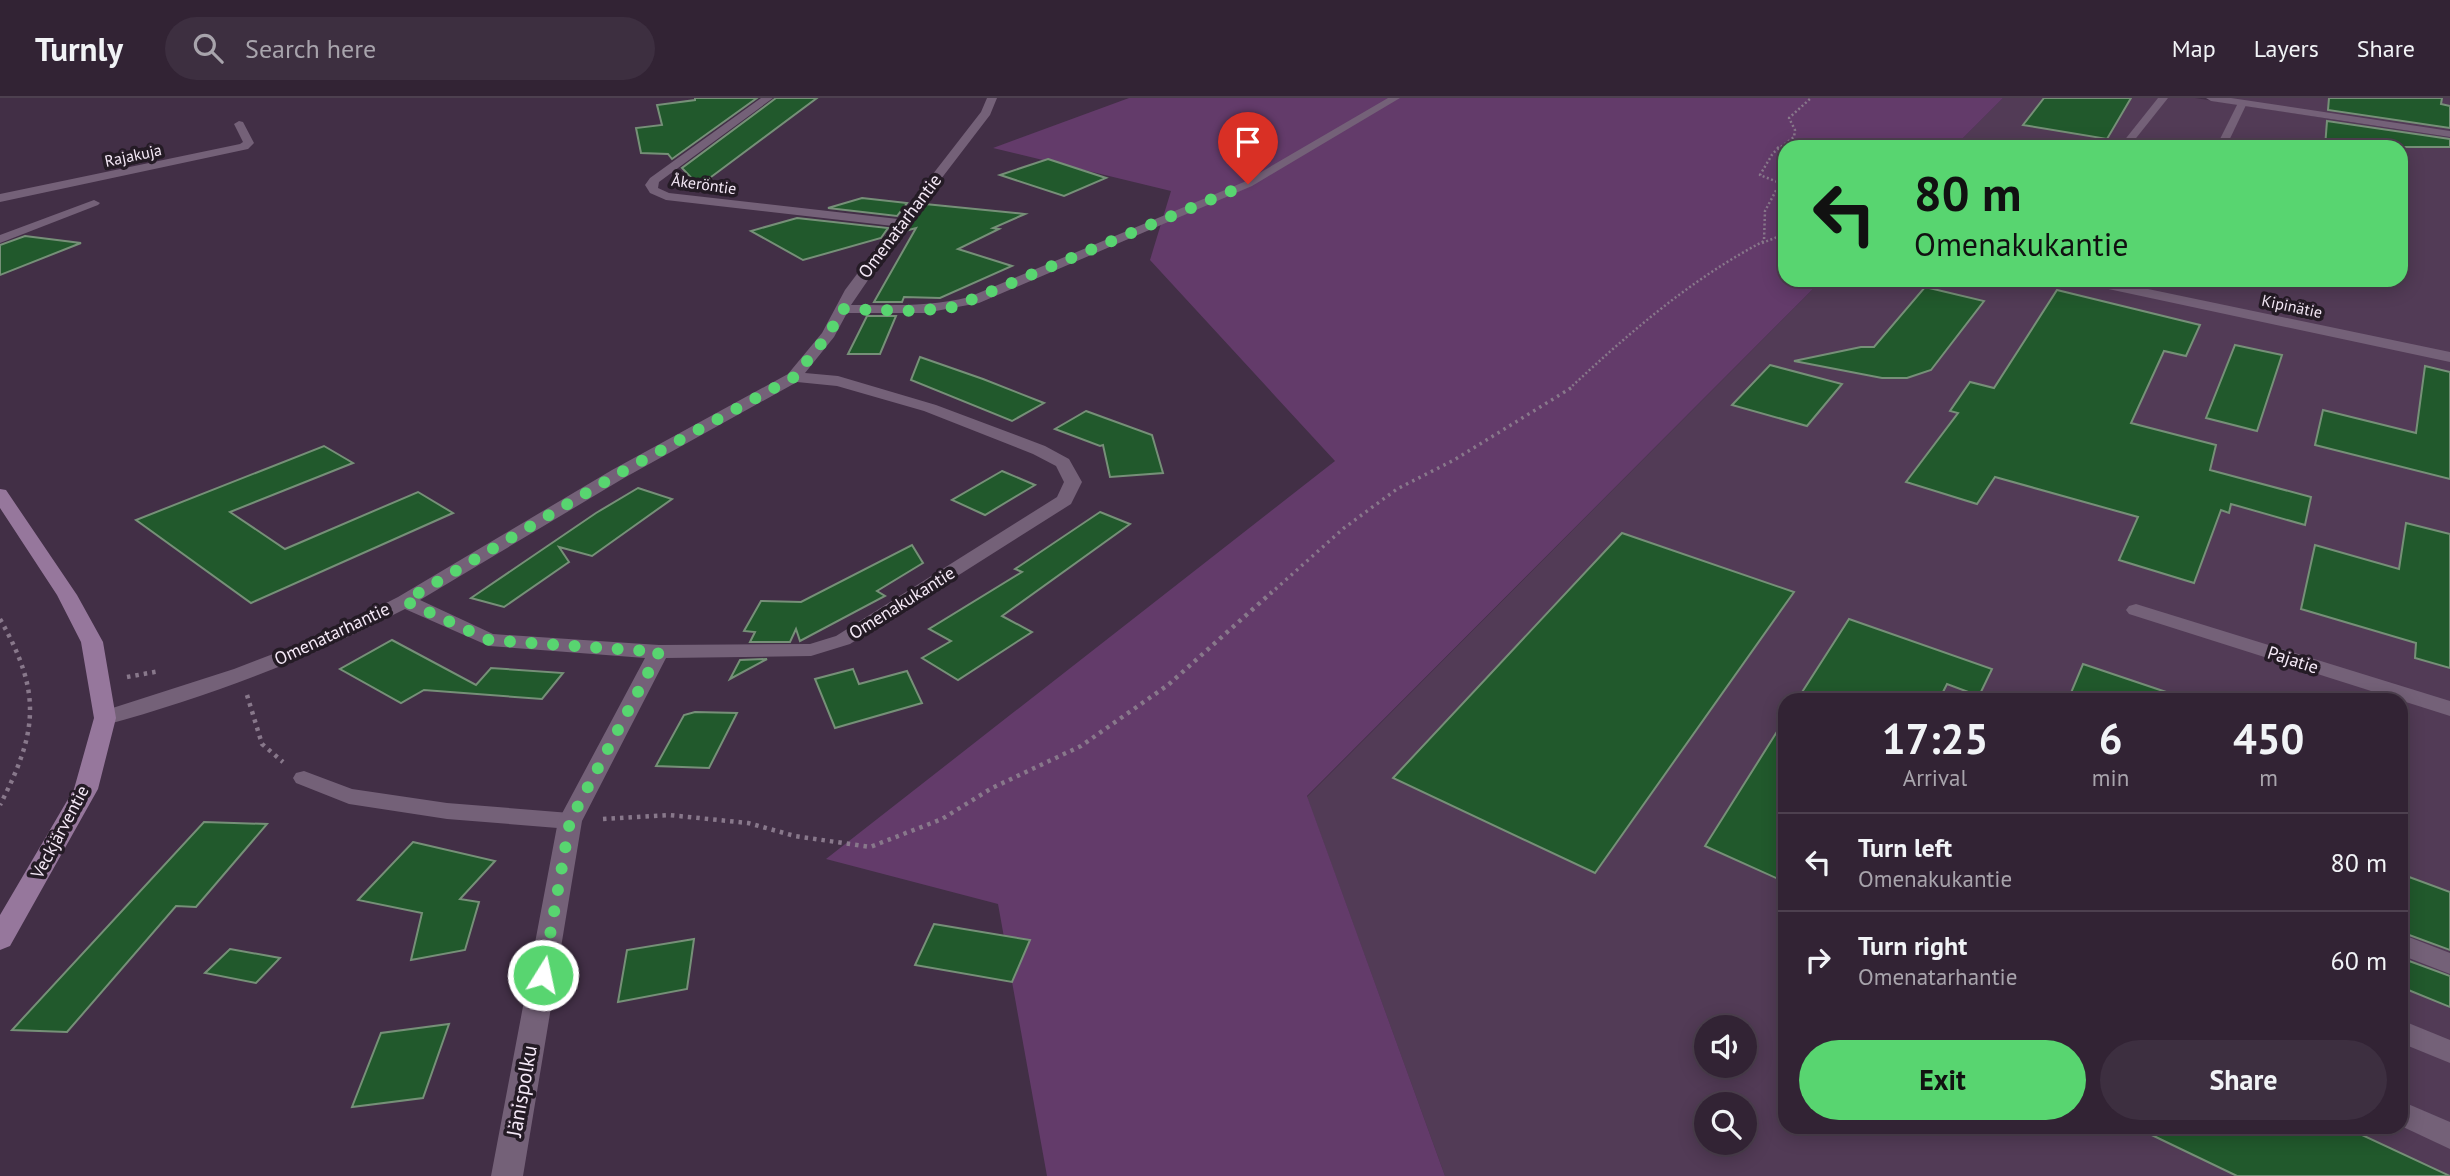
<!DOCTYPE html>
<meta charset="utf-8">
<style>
:root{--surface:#322334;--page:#3d2f40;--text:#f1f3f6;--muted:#a8a4ac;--line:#4d404f;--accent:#58d570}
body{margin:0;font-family:"PT Sans",sans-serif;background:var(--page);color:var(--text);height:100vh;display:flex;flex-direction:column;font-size:26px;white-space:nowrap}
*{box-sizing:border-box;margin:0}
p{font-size:23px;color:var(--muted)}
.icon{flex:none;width:38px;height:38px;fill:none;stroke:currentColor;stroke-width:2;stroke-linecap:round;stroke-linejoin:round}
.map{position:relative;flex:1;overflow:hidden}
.sheet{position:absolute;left:1778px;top:595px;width:630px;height:441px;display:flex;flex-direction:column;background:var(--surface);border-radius:21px;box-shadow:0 4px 18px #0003,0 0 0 2px var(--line)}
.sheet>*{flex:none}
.hud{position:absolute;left:1778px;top:42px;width:630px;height:147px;border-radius:21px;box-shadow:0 4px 18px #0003,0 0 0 2px var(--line);background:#58d570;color:#111;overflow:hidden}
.fabs{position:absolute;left:1694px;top:917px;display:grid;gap:14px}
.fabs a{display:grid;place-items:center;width:63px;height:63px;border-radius:50%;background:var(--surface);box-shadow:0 4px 18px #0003,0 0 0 2px var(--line);font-size:35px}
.pin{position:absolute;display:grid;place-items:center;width:60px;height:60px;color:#fff;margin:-72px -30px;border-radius:50% 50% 50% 0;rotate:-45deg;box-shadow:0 0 7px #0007}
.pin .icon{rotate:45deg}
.me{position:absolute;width:77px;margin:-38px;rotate:10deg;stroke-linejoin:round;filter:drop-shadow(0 0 5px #0008)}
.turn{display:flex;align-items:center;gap:24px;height:147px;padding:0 21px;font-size:32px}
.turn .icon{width:91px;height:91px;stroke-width:2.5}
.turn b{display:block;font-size:49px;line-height:60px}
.eta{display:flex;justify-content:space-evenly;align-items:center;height:119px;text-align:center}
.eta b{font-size:42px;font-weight:700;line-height:49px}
.cta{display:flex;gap:14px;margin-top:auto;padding:14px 21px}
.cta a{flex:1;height:80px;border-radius:42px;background:var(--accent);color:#111;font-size:28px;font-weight:700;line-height:80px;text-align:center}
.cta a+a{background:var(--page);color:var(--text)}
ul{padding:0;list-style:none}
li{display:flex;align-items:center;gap:21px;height:98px;padding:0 21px;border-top:2px solid var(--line)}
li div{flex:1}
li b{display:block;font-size:26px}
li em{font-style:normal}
header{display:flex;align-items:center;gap:42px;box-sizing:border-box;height:98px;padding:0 35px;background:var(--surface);border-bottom:2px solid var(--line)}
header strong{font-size:33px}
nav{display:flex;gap:38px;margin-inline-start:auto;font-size:24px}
.search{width:490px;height:63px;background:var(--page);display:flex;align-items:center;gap:18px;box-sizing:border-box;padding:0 24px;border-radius:38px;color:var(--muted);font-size:26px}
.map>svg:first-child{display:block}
.built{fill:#523b56;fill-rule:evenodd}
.green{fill:#633b6a}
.building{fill:#21592c;stroke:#769078;stroke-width:2}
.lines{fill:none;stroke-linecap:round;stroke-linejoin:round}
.path-far2{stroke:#88788b;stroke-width:2.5;stroke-dasharray:2 2.5;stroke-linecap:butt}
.path-far1{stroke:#88788b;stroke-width:3.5;stroke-dasharray:2.5 4.5;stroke-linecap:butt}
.path{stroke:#88788b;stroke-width:4.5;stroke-dasharray:3.5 5;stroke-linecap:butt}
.lane{fill:#746178;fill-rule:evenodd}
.street{fill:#746178;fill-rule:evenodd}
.secondary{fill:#96779c;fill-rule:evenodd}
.route{stroke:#58d570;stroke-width:12;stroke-dasharray:0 21.6}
.labels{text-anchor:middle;stroke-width:7;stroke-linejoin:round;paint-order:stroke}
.far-street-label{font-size:16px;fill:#f5e9f7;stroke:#241b25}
.street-label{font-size:18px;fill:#f5e9f7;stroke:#241b25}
.near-street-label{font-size:21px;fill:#f5e9f7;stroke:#241b25}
</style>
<header>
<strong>Turnly</strong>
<div class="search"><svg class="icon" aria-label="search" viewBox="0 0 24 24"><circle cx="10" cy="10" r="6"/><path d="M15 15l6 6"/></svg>Search here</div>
<nav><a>Map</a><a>Layers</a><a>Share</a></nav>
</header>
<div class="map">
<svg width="2450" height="1078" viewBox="0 0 2450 1078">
<rect width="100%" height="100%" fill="#422f46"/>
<g class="built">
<path d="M 2003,0 L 2195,0 L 2450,39 L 2450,1078 L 1445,1078 L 1307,699 L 1822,182 L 2401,182 L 2401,49 L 1954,49 ZM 1785,602 L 2401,602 L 2401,1029 L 1785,1029 ZM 1706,929 L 1745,929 L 1745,968 L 1706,968 ZM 1706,1006 L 1745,1006 L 1745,1045 L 1706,1045 Z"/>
<path d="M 2225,0 L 2450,0 L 2450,34 Z"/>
</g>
<path class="green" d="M 1129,0 L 2003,0 L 1954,49 L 1785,49 L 1785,182 L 1822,182 L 1307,698 L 1445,1078 L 1047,1078 L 998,806 L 826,761 L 1335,363 L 1150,162 L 1171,93 L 993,50 Z"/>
<g class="building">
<path d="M 695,0 L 757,0 L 672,61 L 668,56 L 641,55 L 636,30 L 662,27 L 657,7 L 695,2 Z"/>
<path d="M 776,0 L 817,0 L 699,88 L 682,70 Z"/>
<path d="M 2044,0 L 2131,0 L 2107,41 L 2023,27 Z"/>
<path d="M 2329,0 L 2442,0 L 2441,6 L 2450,8 L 2450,30 L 2328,12 Z"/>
<path d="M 2327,23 L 2450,41 L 2450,49 L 2325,49 Z"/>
<path d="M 1048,61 L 1106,80 L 1064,98 L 1000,77 Z"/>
<path d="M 862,100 L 907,105 L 897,118 L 828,110 Z"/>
<path d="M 925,106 L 1025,116 L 993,130 L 999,131 L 958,151 L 1012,168 L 940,200 L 904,199 L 902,204 L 874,204 L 916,130 L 905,133 Z"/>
<path d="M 797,120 L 888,130 L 881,140 L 803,162 L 751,133 Z"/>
<path d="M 25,138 L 81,145 L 0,177 L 0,147 Z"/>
<path d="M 1925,189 L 1984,203 L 1931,272 L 1907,280 L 1882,280 L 1794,263 L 1861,249 L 1874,249 Z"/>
<path d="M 2057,192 L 2200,227 L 2186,258 L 2164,253 L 2131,325 L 2216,347 L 2210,372 L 2311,399 L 2305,427 L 2231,406 L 2229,415 L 2221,412 L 2194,485 L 2119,462 L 2138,419 L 1995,379 L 1977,406 L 1906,384 L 1958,315 L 1950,313 L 1970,284 L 1994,290 Z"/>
<path d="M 867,218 L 896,218 L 880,256 L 848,256 Z"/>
<path d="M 2235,247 L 2282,257 L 2257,333 L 2206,320 Z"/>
<path d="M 920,259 L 983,281 L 1044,305 L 1012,323 L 911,282 Z"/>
<path d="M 1770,267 L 1842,286 L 1807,328 L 1732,307 Z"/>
<path d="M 2425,268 L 2450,274 L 2450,381 L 2315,347 L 2323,312 L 2416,335 Z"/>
<path d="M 1086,313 L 1152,337 L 1163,375 L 1110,379 L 1103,347 L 1100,348 L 1055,331 Z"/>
<path d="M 324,348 L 353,365 L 230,414 L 285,451 L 418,394 L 453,415 L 251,505 L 136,422 Z"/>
<path d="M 1002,373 L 1035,387 L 985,417 L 952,402 Z"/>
<path d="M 638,390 L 672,401 L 592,458 L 559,449 L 569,464 L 504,509 L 471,500 L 596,415 Z"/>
<path d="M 1100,414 L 1130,426 L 1002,518 L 1032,534 L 958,582 L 922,560 L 951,543 L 929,531 L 1022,474 L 1015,471 Z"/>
<path d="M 2406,425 L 2450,436 L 2450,570 L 2415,560 L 2416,545 L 2301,511 L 2315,447 L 2399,471 Z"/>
<path d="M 1622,435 L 1794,494 L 1595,775 L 1393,680 Z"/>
<path d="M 912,447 L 923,465 L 877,493 L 885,498 L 800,543 L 796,531 L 790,544 L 750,544 L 755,534 L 744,533 L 761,503 L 801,504 Z"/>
<path d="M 1849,521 L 1992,571 L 1979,598 L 1947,586 L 1939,602 L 1797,602 Z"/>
<path d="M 392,542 L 476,587 L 491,570 L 563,575 L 542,601 L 424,592 L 401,605 L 340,571 Z"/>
<path d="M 767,561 L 730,581 L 740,562 Z"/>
<path d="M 2083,566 L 2175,597 L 2174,602 L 2068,602 Z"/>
<path d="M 853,571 L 859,586 L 907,573 L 922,605 L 835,630 L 815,581 Z"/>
<path d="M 695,614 L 737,615 L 709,670 L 656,668 L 684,617 Z"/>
<path d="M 1785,621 L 1785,784 L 1705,748 Z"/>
<path d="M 204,724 L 267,726 L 196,809 L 176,808 L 67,934 L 12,932 Z"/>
<path d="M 413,744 L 495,763 L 460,801 L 479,804 L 465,852 L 411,862 L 422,815 L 358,802 Z"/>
<path d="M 2401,776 L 2450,794 L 2450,852 L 2401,834 Z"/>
<path d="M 934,826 L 1030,842 L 1012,884 L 915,867 Z"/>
<path d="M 694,841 L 687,891 L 618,904 L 627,852 Z"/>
<path d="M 230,851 L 280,860 L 256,885 L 205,875 Z"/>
<path d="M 2401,860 L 2450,878 L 2450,909 L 2401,889 Z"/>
<path d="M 449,926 L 423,1000 L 352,1009 L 381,935 Z"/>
<path d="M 2135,1029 L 2345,1029 L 2450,1078 L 2237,1078 Z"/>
</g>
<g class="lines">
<g class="path-far2">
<path d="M 1777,49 L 1785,57"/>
<path d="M 1762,145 L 1785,136"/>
<path d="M 1569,291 C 1629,235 1691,181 1764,143 L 1765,113 L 1780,85 L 1760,77 L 1773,55 L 1794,39 L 1795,32 L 1789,20 L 1811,0"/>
</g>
<path class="path-far1" d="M 1270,496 L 1344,430 L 1397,391 L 1454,362 L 1571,290"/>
<g class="path">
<path d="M 0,521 C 42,595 38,633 0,707"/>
<path d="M 127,579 L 160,573"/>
<path d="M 247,597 L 262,646 L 283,664"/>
<path d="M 603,721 L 669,717 L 748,725 L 795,738 L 870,749 L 942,721 L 992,690 L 1081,648 L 1168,587 L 1272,494"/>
</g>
<g class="lane">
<path d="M 2158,0 L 2168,0 L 2129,49 L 2119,49 Z"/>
<path d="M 2239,3 L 2247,5 L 2226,49 L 2216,49 Z"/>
<path d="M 94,102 L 100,105 L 98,107 L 0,145 L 0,137 Z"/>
<path d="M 304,673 L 352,691 L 447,705 L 570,715 L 578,717 L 581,723 L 578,729 L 570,731 L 447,721 L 349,706 L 296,685 L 293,680 L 296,675 Z"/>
<path d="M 2401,836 L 2450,855 L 2450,876 L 2401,857 Z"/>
<path d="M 2401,922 L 2450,942 L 2450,965 L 2401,945 Z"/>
<path d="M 2401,1003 L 2450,1024 L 2450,1051 L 2401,1028 Z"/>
</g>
<g class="street">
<path d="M 761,0 L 773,0 L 659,84 L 658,90 L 669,95 L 898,121 L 981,14 L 987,0 L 997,0 L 990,17 L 905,128 L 851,207 C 891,207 930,209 969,199 L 1244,84 L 1388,0 L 1400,0 L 1252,88 L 979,205 L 925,215 L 847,215 L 834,239 L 805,275 L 838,278 L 936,307 L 1045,348 L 1069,361 L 1082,384 L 1071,406 L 850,546 L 811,558 L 666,560 L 582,723 L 523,1078 L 491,1078 L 558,723 L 645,560 L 489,548 L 405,511 C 310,560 209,599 105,627 L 97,625 L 94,620 L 97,615 L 234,571 L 323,537 L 398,499 L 612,372 L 788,276 L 822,235 L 845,192 L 893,128 L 666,102 L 650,95 L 645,87 L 650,80 ZM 797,284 L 837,288 L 924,313 L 1033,356 L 1056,368 L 1064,384 L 1057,399 L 836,538 L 810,546 L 659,547 L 493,536 L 420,502 L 624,380 Z"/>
<path d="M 2206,0 L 2231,0 L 2450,33 L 2450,39 L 2211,3 Z"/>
<path d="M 239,23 L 243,24 L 254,45 L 248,51 L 0,104 L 0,96 L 240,46 L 243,44 L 234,26 Z"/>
<path d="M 2078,182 L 2105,182 L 2450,254 L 2450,264 L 2085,186 Z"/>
<path d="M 2136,506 L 2450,603 L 2450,618 L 2129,516 L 2126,512 L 2129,508 Z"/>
</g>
<path class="secondary" d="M 0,391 L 6,392 L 77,497 L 103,544 L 116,620 L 98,691 L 10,848 L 0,852 L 0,817 L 74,691 L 94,620 L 81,544 L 57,497 L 0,410 Z"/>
</g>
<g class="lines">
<path class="route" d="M 543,877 L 570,723 L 659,554 L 489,542 L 405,503 L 618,376 L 794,279 L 829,236 L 842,211 L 915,213 L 954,209 L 1248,86"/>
</g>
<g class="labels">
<g class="far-street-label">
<text transform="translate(133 57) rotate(-12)" y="6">Rajakuja</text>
<text transform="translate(704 86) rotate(8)" y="6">Åkeröntie</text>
<text transform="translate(2292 208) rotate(12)" y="6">Kipinätie</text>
</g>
<g class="street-label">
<text transform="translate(900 128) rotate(-53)" y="6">Omenatarhantie</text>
<text transform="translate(902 505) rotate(-32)" y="6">Omenakukantie</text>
<text transform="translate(332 536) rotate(-25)" y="6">Omenatarhantie</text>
<text transform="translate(2293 562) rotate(18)" y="6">Pajatie</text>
<text transform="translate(60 734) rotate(-62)" y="6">Veckjärventie</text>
</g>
<g class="near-street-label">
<text transform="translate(522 993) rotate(-80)" y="7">Jänispolku</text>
</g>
</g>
</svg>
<div class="fabs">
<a><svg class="icon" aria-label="sound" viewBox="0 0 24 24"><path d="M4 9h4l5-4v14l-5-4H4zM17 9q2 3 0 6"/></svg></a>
<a><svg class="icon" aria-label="search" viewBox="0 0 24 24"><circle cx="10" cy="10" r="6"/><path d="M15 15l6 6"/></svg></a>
</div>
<div class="pin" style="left:1248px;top:86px;background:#d93025"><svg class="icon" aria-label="arrive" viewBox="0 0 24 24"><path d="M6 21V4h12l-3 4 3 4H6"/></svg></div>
<svg class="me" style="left:543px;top:877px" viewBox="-20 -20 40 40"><circle r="17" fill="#58d570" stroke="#fff" stroke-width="3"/><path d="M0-11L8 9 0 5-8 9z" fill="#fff"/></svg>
<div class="hud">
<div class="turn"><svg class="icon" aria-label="left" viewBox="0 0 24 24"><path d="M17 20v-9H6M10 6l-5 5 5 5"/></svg><div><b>80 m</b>Omenakukantie</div></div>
</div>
<section class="sheet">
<div class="eta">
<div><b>17:25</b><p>Arrival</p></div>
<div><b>6</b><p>min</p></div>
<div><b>450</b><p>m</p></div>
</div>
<ul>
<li><svg class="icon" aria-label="left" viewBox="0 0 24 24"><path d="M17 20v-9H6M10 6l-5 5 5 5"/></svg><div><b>Turn left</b><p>Omenakukantie</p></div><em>80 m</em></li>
<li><svg class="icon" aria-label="right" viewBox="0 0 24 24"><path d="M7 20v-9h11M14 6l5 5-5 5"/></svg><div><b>Turn right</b><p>Omenatarhantie</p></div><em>60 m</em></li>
</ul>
<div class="cta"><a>Exit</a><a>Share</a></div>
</section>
</div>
